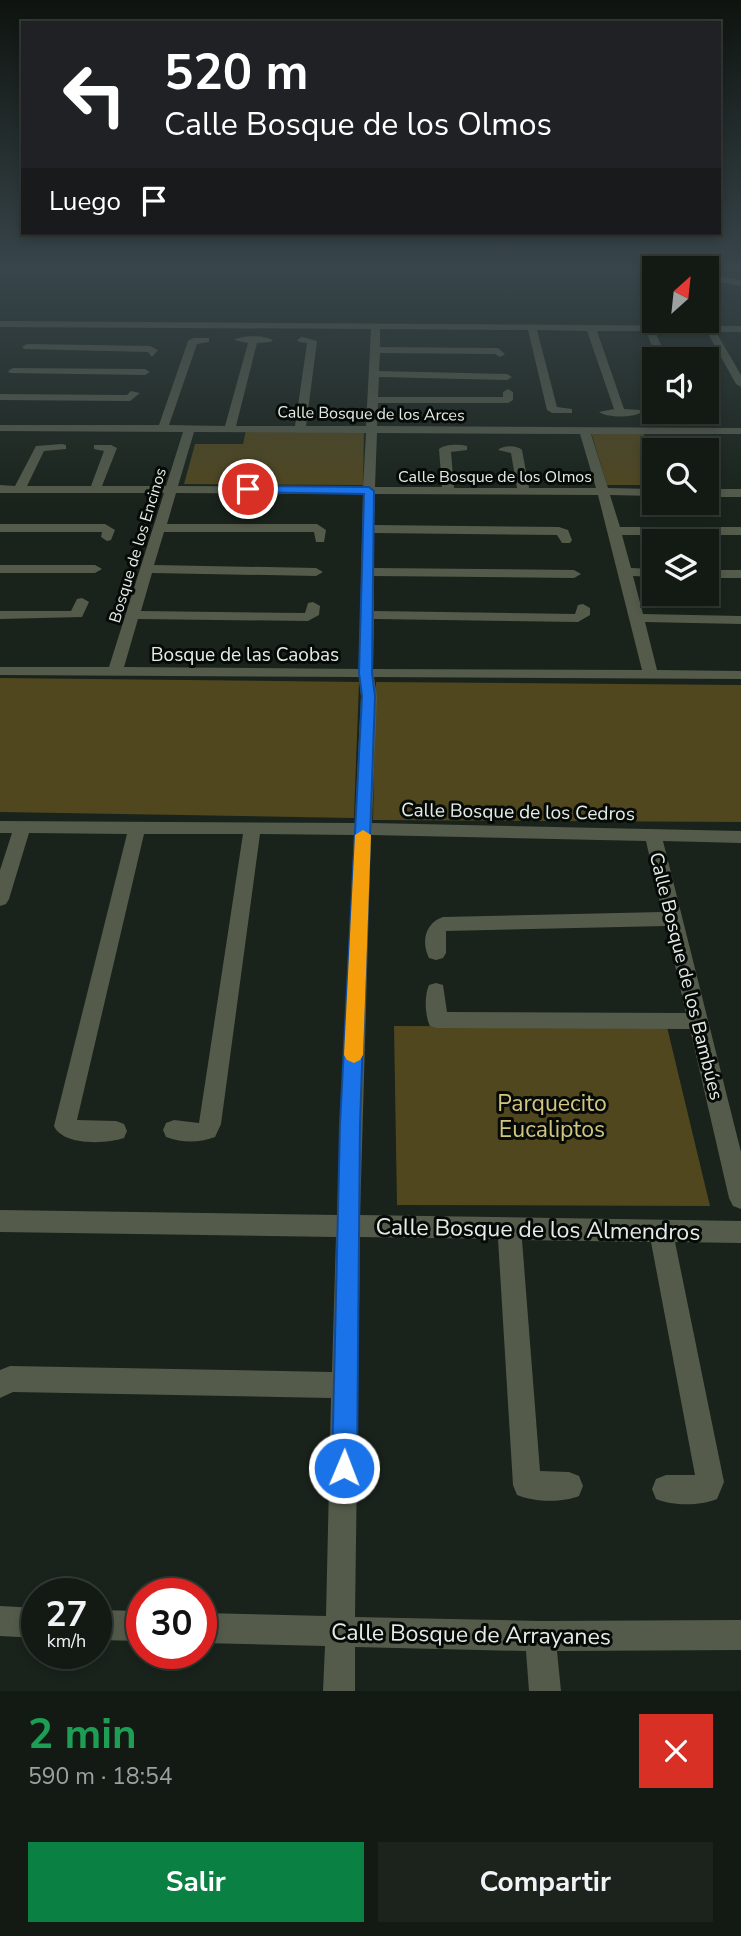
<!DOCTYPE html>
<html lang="es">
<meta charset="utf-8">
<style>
:root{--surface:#131a14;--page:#1c231d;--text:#f1f3f6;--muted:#9da1a0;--line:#323834;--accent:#0b8043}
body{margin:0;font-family:"Nunito Sans",sans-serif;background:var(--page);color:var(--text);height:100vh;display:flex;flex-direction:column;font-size:26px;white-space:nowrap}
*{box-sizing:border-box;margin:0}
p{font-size:23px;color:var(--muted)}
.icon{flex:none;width:38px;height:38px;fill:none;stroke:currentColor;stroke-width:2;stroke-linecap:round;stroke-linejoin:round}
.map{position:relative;height:1691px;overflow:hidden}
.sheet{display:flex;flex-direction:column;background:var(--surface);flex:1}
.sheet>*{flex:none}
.hud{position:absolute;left:21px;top:21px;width:700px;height:214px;border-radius:0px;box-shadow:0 4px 10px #0003,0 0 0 2px var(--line);background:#202124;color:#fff;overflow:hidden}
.needle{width:46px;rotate:27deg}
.tools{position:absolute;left:642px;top:256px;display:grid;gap:14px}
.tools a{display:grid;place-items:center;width:77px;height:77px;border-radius:0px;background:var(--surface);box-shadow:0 4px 10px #0003,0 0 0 2px var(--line);font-size:35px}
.speed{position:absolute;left:21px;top:1578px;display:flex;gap:14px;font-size:35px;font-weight:700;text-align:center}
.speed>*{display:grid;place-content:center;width:91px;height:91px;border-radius:50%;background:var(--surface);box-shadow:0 4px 10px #0003,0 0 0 2px var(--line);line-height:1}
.speed small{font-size:18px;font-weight:400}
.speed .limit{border:10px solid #d22;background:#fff;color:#111}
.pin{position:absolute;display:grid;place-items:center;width:60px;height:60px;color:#fff;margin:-30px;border:4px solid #fff;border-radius:50%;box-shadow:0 2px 7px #0007}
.me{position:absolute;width:77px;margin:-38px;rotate:1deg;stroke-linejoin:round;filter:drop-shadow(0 0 5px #0008)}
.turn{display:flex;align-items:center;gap:24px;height:147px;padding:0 28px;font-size:32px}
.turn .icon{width:91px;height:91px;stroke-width:2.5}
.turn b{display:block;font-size:49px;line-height:60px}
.then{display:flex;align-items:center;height:66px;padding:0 28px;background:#0003;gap:14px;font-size:26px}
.round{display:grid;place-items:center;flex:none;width:74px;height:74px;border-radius:0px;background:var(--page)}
.summary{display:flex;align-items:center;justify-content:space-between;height:119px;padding:0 28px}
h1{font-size:42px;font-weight:700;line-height:52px;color:#1e9e55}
.cta{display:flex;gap:14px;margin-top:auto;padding:14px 28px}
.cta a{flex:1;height:80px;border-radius:0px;background:var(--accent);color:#fff;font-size:28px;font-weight:700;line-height:80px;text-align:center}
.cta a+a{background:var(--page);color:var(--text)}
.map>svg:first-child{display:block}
.green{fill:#50471f}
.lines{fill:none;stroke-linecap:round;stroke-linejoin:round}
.minor{fill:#545b4b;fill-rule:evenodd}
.major{fill:#899674;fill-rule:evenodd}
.route{fill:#1a73e8;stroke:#114b97;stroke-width:2}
.slow{fill:#f59e0b}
.labels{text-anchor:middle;stroke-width:6;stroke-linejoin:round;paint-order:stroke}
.far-street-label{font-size:16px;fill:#e5ece7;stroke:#070b08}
.street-label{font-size:19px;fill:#e5ece7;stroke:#070b08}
.near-park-label{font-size:23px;fill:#d3c47f;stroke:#070b08}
.near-street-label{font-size:23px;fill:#e5ece7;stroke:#070b08}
</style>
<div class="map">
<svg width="741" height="1691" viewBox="0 0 741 1691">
<rect width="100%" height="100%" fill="#19231b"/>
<g class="green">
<path d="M 246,430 L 364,431 L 363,485 L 184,484 L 195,444 L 243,444 Z"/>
<path d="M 591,432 L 643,432 L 654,464 L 654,485 L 607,485 Z"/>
<path d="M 0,678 L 359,682 L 354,818 L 0,812 Z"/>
<path d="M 376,682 L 741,685 L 741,822 L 373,820 Z"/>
<path d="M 394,1026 L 667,1027 L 710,1206 L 397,1205 Z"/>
</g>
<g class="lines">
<g class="minor">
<path d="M 0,321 L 741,326 L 741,332 L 716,332 L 741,375 L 741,387 L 736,384 L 707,332 L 655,331 L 667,359 L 657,359 L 646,331 L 597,331 L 624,409 L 641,410 L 642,412 C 633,418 608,418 599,412 L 614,409 L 587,331 L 537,330 L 557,407 L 572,409 L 572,413 L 552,413 L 547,410 L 528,330 L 380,329 L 380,347 L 498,348 L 505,354 L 500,357 L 495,354 L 380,353 L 379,371 L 507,374 L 512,377 L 507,380 L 379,377 L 378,397 L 503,397 L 503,392 L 508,389 L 513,392 L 513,400 L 508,403 L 378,403 L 377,426 L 741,428 L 741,434 L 591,434 L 608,488 L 654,489 L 654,496 L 610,495 L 620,527 L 741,527 L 741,535 L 622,535 L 631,568 L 654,569 L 654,577 L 633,576 L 643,614 L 741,616 L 741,624 L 645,622 L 657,670 L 741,671 L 741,679 L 374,677 L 377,696 L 372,823 L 741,831 L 741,843 L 663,841 L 741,1152 L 741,1209 L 733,1206 L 729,1198 L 690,1029 L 437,1028 L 430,1026 C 425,1016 424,996 429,985 L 436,983 L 443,985 L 447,1012 L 686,1013 L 666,926 L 446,931 L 446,953 L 443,958 L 436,960 L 429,958 C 421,942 425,923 443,917 L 662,912 L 646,841 L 371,835 L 360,1215 L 741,1221 L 741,1243 L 675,1242 L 724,1482 L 717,1499 C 700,1506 673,1506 656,1499 L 652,1489 L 656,1479 L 666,1475 L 695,1475 L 651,1242 L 522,1240 L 540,1471 L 569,1472 L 579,1476 L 583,1486 L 579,1496 C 562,1503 534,1502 517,1495 L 513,1485 L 498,1239 L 360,1237 L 355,1617 L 540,1621 L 741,1620 L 741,1650 L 557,1651 L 561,1691 L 529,1691 L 526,1651 L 355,1647 L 355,1691 L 323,1691 L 325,1646 L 201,1643 L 201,1613 L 326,1616 L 331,1398 L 13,1392 L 0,1398 L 0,1370 L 10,1366 L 332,1372 L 336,1237 L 0,1232 L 0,1210 L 337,1215 L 354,835 L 260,834 L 221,1124 L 215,1137 C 198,1143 183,1143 166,1137 L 163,1130 L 166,1123 L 174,1120 L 199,1123 L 243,834 L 144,834 L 77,1120 L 116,1121 L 124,1124 L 127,1131 L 124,1138 C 106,1144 63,1146 54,1126 L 127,834 L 29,833 L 9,899 L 6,904 L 0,906 L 0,870 L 12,833 L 0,833 L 0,821 L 355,823 L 361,696 L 359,677 L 0,675 L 0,667 L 109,667 L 164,493 L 0,493 L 0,485 L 15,486 L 36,446 L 62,444 L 66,445 L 66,449 L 44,451 L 27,486 L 91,486 L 104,451 L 94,449 L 94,445 L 111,445 L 117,448 L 102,486 L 166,486 L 183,432 L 0,431 L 0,425 L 159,425 L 188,341 L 193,338 L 209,338 L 209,342 L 197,344 L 169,425 L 225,426 L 248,343 L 234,340 C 243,335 264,335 273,340 L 271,342 L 257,343 L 236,426 L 295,426 L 307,343 L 299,342 L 297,340 L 302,337 L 317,341 L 306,426 L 366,426 L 371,329 L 0,327 ZM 194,432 L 366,433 L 363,487 L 178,486 ZM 377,433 L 580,434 L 596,488 L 529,488 L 522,450 C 517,445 503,445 498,450 L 511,453 L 517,488 L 454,488 L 451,452 L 467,450 L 467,446 C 459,444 445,444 439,449 L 442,487 L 375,487 ZM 176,493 L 363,494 L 359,669 L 124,667 L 138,619 L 308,621 L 319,615 L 320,606 L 313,602 L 308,603 L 305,613 L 141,611 L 152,573 L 316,576 L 323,572 L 316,568 L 154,565 L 164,532 L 314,532 L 316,542 L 324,542 L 326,530 L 317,524 L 167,524 ZM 375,494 L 598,495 L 642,670 L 373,669 L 374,619 L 578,622 L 590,615 L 590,608 L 583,604 L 578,605 L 575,614 L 374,611 L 374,576 L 574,578 L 581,574 L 574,570 L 374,568 L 374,533 L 557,535 L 562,543 L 570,543 L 572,540 L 568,530 L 559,527 L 374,525 Z"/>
<path d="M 27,344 L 150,346 L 158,350 L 152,357 L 148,352 L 24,349 L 22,347 Z"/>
<path d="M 13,368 L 145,369 L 150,372 L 145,375 L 10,373 L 8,371 Z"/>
<path d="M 131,391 L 140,393 L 130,401 L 0,400 L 0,394 L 127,395 Z"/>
<path d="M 668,411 L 690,411 L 668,415 Z"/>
<rect x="707" y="489" width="34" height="8"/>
<path d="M 0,524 L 105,524 L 115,530 L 111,540 L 107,541 L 101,537 L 102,532 L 0,532 Z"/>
<path d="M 0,565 L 95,565 L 102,569 L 95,573 L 0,573 Z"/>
<rect x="707" y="570" width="34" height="8"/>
<path d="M 82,598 L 89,602 L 82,617 L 0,619 L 0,611 L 71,611 L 77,599 Z"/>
<path d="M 0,1606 L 37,1608 L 37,1638 L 0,1636 Z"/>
<path d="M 96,1610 L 142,1611 L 142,1641 L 96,1640 Z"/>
</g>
<path class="major" d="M 707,273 L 741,280 L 741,286 L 707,279 Z"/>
</g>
<linearGradient id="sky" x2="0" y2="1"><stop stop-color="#0e130f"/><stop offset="0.53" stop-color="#38454a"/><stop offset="1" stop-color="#38454a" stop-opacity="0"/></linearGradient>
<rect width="741" height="507" fill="url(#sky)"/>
<path class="route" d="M 248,486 L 369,487 L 374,491 L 372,673 L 375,696 L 360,1124 L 357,1468 L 353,1477 L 344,1480 L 335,1477 L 332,1468 L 340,1124 L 362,696 L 359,673 L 364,494 L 245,492 L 243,489 Z"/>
<path class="slow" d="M 363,830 L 371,835 L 363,1055 L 360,1060 L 354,1063 L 347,1060 L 344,1055 L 355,835 Z"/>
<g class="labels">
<g class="far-street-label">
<text transform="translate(371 413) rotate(1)" y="6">Calle Bosque de los Arces</text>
<text x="495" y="482">Calle Bosque de los Olmos</text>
<text transform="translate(137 545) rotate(-73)" y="6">Bosque de los Encinos</text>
</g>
<g class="street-label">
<text x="245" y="661">Bosque de las Caobas</text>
<text transform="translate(518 811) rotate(1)" y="7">Calle Bosque de los Cedros</text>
<text transform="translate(687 976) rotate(76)" y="7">Calle Bosque de los Bambúes</text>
</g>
<g class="near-park-label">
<text x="552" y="1111">Parquecito<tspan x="552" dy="26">Eucaliptos</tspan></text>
</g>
<g class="near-street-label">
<text transform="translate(538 1229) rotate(1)" y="8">Calle Bosque de los Almendros</text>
<text transform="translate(471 1634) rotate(1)" y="8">Calle Bosque de Arrayanes</text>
</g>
</g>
</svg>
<div class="tools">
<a><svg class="needle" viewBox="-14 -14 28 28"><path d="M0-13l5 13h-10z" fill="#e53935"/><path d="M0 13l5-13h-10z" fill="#9da1a0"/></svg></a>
<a><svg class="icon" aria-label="sound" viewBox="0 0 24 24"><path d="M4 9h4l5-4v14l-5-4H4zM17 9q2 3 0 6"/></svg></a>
<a><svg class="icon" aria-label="search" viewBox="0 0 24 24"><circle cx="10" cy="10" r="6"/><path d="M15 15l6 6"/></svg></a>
<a><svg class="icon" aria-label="layers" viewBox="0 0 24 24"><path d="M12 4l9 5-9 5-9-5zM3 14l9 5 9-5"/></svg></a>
</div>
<div class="speed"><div>27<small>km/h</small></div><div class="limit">30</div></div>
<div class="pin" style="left:248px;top:489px;background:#d93025"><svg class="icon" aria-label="arrive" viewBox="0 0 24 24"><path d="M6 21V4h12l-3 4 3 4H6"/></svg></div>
<svg class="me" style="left:344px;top:1468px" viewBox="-20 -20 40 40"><circle r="17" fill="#1a73e8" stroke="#fff" stroke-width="3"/><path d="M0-11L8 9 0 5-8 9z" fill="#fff"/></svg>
<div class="hud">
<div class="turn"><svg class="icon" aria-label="left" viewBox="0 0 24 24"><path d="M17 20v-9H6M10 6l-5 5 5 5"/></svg><div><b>520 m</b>Calle Bosque de los Olmos</div></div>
<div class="then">Luego<svg class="icon" aria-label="arrive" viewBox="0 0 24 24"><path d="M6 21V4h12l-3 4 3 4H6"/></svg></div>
</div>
</div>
<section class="sheet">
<div class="summary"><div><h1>2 min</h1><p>590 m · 18:54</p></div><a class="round" style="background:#d93025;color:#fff"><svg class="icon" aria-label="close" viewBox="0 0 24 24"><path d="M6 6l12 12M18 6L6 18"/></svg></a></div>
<div class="cta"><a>Salir</a><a>Compartir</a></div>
</section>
